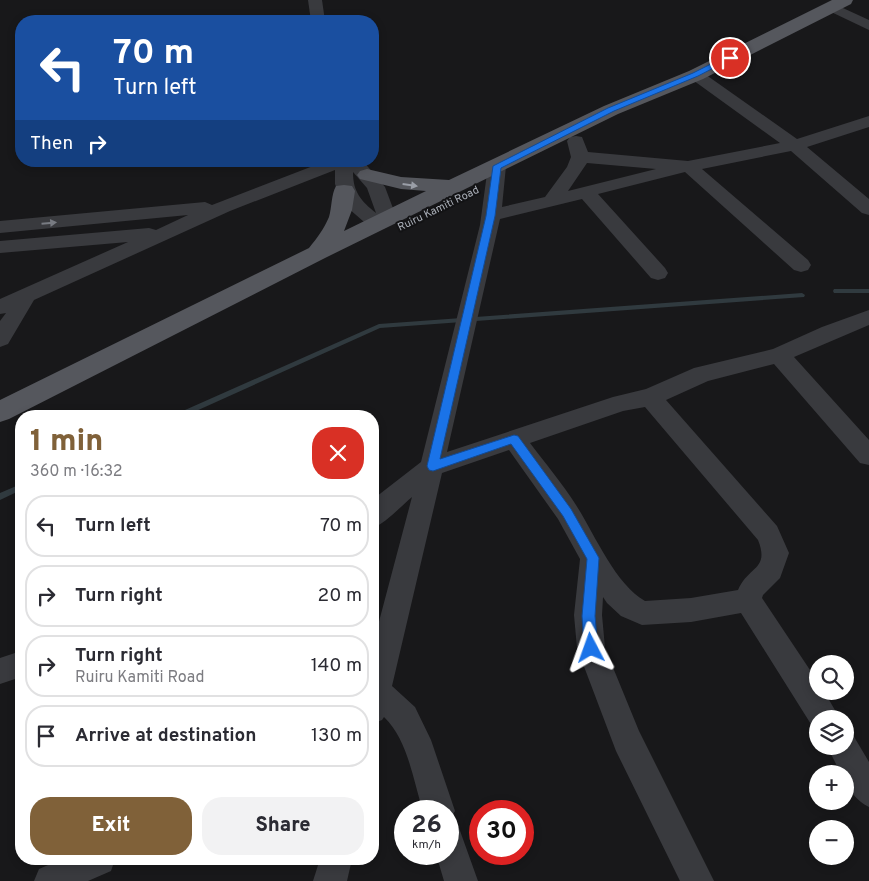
<!DOCTYPE html>
<meta charset="utf-8">
<style>
:root{--surface:#fff;--page:#f2f2f3;--text:#2b2b33;--muted:#7c7c81;--line:#e1e1e2;--accent:#806139}
body{margin:0;font-family:Overpass,sans-serif;background:var(--page);color:var(--text);height:100vh;display:flex;flex-direction:column;font-size:19px;white-space:nowrap}
*{box-sizing:border-box;margin:0}
p{font-size:16px;color:var(--muted)}
.icon{flex:none;width:28px;height:28px;fill:none;stroke:currentColor;stroke-width:2;stroke-linecap:round;stroke-linejoin:round}
.map{position:relative;flex:1;overflow:hidden}
.side{position:absolute;left:15px;top:410px;width:364px;height:455px;display:flex;flex-direction:column;background:var(--surface);border-radius:20px;box-shadow:0 2px 8px #0003}
.side>*{flex:none}
.hud{position:absolute;left:15px;top:15px;width:364px;height:152px;border-radius:20px;box-shadow:0 2px 8px #0003;background:#1a4fa0;color:#fff;overflow:hidden}
.buttons{position:absolute;left:809px;top:655px;display:grid;gap:10px}
.buttons a{display:grid;place-items:center;width:45px;height:45px;border-radius:50%;background:var(--surface);box-shadow:0 2px 8px #0003;font-size:25px}
.speed{position:absolute;left:394px;top:800px;display:flex;gap:10px;font-size:25px;font-weight:700;text-align:center}
.speed>*{display:grid;place-content:center;width:65px;height:65px;border-radius:50%;background:var(--surface);box-shadow:0 2px 8px #0003;line-height:1}
.speed small{font-size:12px;font-weight:400}
.speed .limit{border:8px solid #d22;background:#fff;color:#111}
.pin{position:absolute;display:grid;place-items:center;width:42px;height:42px;color:#fff;margin:-21px;border:2px solid #fff;border-radius:50%;box-shadow:0 1px 5px #0007}
.me{position:absolute;width:55px;margin:-28px;rotate:356deg;stroke-linejoin:round;filter:drop-shadow(0 0 4px #0008)}
.turn{display:flex;align-items:center;gap:18px;height:105px;padding:0 15px;font-size:22px}
.turn .icon{width:65px;height:65px;stroke-width:2.5}
.turn b{display:block;font-size:35px;line-height:42px}
.then{display:flex;align-items:center;height:48px;padding:0 15px;background:#0003;gap:10px;font-size:19px}
.round{display:grid;place-items:center;flex:none;width:52px;height:52px;border-radius:20px;background:var(--page)}
.summary{display:flex;align-items:center;justify-content:space-between;height:85px;padding:0 15px}
h1{font-size:30px;font-weight:800;line-height:38px;color:var(--accent)}
.button{display:flex;gap:10px;margin-top:auto;padding:10px 15px}
.button a{flex:1;height:58px;border-radius:20px;background:var(--accent);color:#fff;font-size:20px;font-weight:800;line-height:58px;text-align:center}
.button a+a{background:var(--page);color:var(--text)}
ul{padding:0;list-style:none}
li{display:flex;align-items:center;gap:15px;height:62px;margin:0 10px 8px;padding:0 5px;border:2px solid var(--line);border-radius:20px}
li div{flex:1}
li b{display:block;font-size:19px}
li em{font-style:normal}
.map>svg:first-child{display:block}
.lines{fill:none;stroke-linecap:round;stroke-linejoin:round}
.stream{fill:#303a3f;fill-rule:evenodd}
.minor{fill:#393a3e;fill-rule:evenodd}
.major{fill:#55575d;fill-rule:evenodd}
.oneway{fill:#9a9ea7}
.oneway2{fill:#787b82}
.route{fill:#1a73e8;stroke:#114b97}
.labels{text-anchor:middle;stroke-width:4;stroke-linejoin:round;paint-order:stroke}
.far-street-label{font-size:11px;fill:#abb0b9;stroke:#131315}
</style>
<div class="map">
<svg width="869" height="881" viewBox="0 0 869 881">
<rect width="100%" height="100%" fill="#18181a"/>
<g class="lines">
<g class="stream">
<path d="M 834,289 L 869,289 L 869,293 L 834,293 L 833,291 Z"/>
<path d="M 802,293 L 805,295 L 804,297 L 380,328 L 185,416 L 175,416 L 176,414 L 379,324 Z"/>
<path d="M 21,484 L 21,490 L 0,500 L 0,493 Z"/>
</g>
<g class="minor">
<path d="M 308,0 L 322,0 L 325,21 L 311,21 Z"/>
<path d="M 832,3 L 869,20 L 869,30 L 827,10 L 825,7 L 827,4 Z"/>
<path d="M 696,70 L 702,72 L 797,139 L 869,116 L 869,127 L 807,147 L 869,199 L 869,215 L 862,213 L 791,151 L 702,169 L 808,260 L 811,265 L 808,270 L 801,272 L 794,270 L 685,172 L 598,194 L 665,268 L 668,273 L 665,278 L 658,280 L 651,278 L 582,199 L 500,219 L 447,452 L 613,397 L 646,389 L 694,368 L 773,349 L 822,327 L 869,310 L 869,325 L 794,357 L 869,440 L 869,465 L 860,463 L 774,364 L 708,381 L 666,400 L 777,526 L 789,553 L 780,578 L 763,595 L 762,598 L 818,682 L 818,691 L 824,691 L 840,719 L 818,719 L 818,730 L 814,729 L 741,613 L 691,622 L 642,625 L 621,616 L 607,603 L 603,597 L 602,615 L 605,648 L 639,731 L 714,881 L 680,881 L 616,751 L 577,648 L 574,615 L 580,559 L 558,519 L 509,450 L 442,473 L 392,686 L 415,707 L 431,740 L 455,811 L 448,823 L 459,828 L 478,881 L 444,881 L 436,854 L 448,854 L 448,811 L 423,811 C 413,780 408,740 384,717 L 382,720 L 372,724 L 372,648 L 412,497 C 401,506 384,525 372,528 L 372,500 L 421,462 L 480,225 L 488,166 L 491,162 L 497,161 L 503,162 L 506,166 L 502,207 L 545,197 L 567,167 L 571,157 L 567,141 L 570,137 L 576,136 L 582,137 L 588,152 L 688,161 L 780,143 L 690,78 L 688,75 L 690,72 ZM 587,163 L 656,169 L 568,191 ZM 645,407 L 758,540 C 770,570 748,566 738,590 L 691,598 L 645,601 C 615,584 594,533 576,505 C 562,483 545,463 530,443 L 623,411 Z"/>
<path d="M 326,161 L 363,161 L 385,187 L 397,219 L 395,223 L 387,225 L 385,228 L 378,230 L 371,228 L 348,208 L 340,198 L 335,184 L 335,170 L 230,211 L 34,300 L 8,344 L 0,347 L 0,321 L 6,313 L 0,314 L 0,299 L 128,242 L 0,253 L 0,241 L 149,228 L 156,230 L 188,215 L 0,233 L 0,221 L 205,202 L 212,205 ZM 353,172 L 367,188 L 376,213 C 361,201 353,192 353,172 Z"/>
<path d="M 21,651 L 21,677 L 0,684 L 0,658 Z"/>
<path d="M 845,732 L 853,735 L 869,762 L 869,807 C 857,801 845,788 845,774 L 841,774 L 827,746 L 845,746 Z"/>
<path d="M 62,859 L 115,859 L 111,871 L 88,881 L 34,881 L 39,869 Z"/>
<path d="M 320,859 L 352,859 L 347,881 L 313,881 Z"/>
</g>
<path class="major" d="M 832,0 L 853,0 L 851,4 L 703,79 L 618,114 L 325,258 L 9,419 L 0,422 L 0,400 L 309,248 C 317,238 324,229 329,217 C 332,207 331,195 336,186 L 344,185 L 352,186 L 355,191 L 352,210 L 344,231 L 426,191 L 401,189 L 360,179 L 357,175 L 360,171 L 367,169 L 401,177 L 449,180 L 604,106 L 689,71 Z"/>
</g>
<defs><path id="oneway-solid" d="M-6-.8H1V-3.2L6.5 0L1 3.2V.8H-6Z" transform="scale(1.25)"/></defs>
<use class="oneway" href="#oneway-solid" transform="translate(410 185) rotate(8)"/>
<use class="oneway2" href="#oneway-solid" transform="translate(49 223) rotate(-5)"/>
<path class="route" d="M 727,56 L 733,58 L 698,76 L 614,111 L 501,168 L 495,216 L 440,459 L 514,435 L 518,436 L 571,509 L 599,558 L 595,616 L 598,648 L 596,652 L 591,654 L 586,652 L 584,648 L 582,616 L 587,559 L 563,516 L 511,444 L 433,471 L 429,470 L 427,466 L 486,216 L 493,166 L 608,108 L 693,73 Z"/>
<g class="labels">
<g class="far-street-label">
<text transform="translate(438 208) rotate(-26)" y="4">Ruiru Kamiti Road</text>
</g>
</g>
</svg>
<div class="buttons">
<a><svg class="icon" aria-label="search" viewBox="0 0 24 24"><circle cx="10" cy="10" r="6"/><path d="M15 15l6 6"/></svg></a>
<a><svg class="icon" aria-label="layers" viewBox="0 0 24 24"><path d="M12 4l9 5-9 5-9-5zM3 14l9 5 9-5"/></svg></a>
<a>+</a>
<a>−</a>
</div>
<div class="speed"><div>26<small>km/h</small></div><div class="limit">30</div></div>
<div class="pin" style="left:730px;top:58px;background:#d93025"><svg class="icon" aria-label="arrive" viewBox="0 0 24 24"><path d="M6 21V4h12l-3 4 3 4H6"/></svg></div>
<svg class="me" style="left:591px;top:648px" viewBox="-20 -20 40 40"><path d="M0-17L14 15 0 8-14 15z" fill="#1a73e8" stroke="#fff" stroke-width="4"/></svg>
<div class="hud">
<div class="turn"><svg class="icon" aria-label="left" viewBox="0 0 24 24"><path d="M17 20v-9H6M10 6l-5 5 5 5"/></svg><div><b>70 m</b>Turn left</div></div>
<div class="then">Then<svg class="icon" aria-label="right" viewBox="0 0 24 24"><path d="M7 20v-9h11M14 6l5 5-5 5"/></svg></div>
</div>
<section class="side">
<div class="summary"><div><h1>1 min</h1><p>360 m · 16:32</p></div><a class="round" style="background:#d93025;color:#fff"><svg class="icon" aria-label="close" viewBox="0 0 24 24"><path d="M6 6l12 12M18 6L6 18"/></svg></a></div>
<ul>
<li><svg class="icon" aria-label="left" viewBox="0 0 24 24"><path d="M17 20v-9H6M10 6l-5 5 5 5"/></svg><div><b>Turn left</b></div><em>70 m</em></li>
<li><svg class="icon" aria-label="right" viewBox="0 0 24 24"><path d="M7 20v-9h11M14 6l5 5-5 5"/></svg><div><b>Turn right</b></div><em>20 m</em></li>
<li><svg class="icon" aria-label="right" viewBox="0 0 24 24"><path d="M7 20v-9h11M14 6l5 5-5 5"/></svg><div><b>Turn right</b><p>Ruiru Kamiti Road</p></div><em>140 m</em></li>
<li><svg class="icon" aria-label="arrive" viewBox="0 0 24 24"><path d="M6 21V4h12l-3 4 3 4H6"/></svg><div><b>Arrive at destination</b></div><em>130 m</em></li>
</ul>
<div class="button"><a>Exit</a><a>Share</a></div>
</section>
</div>
